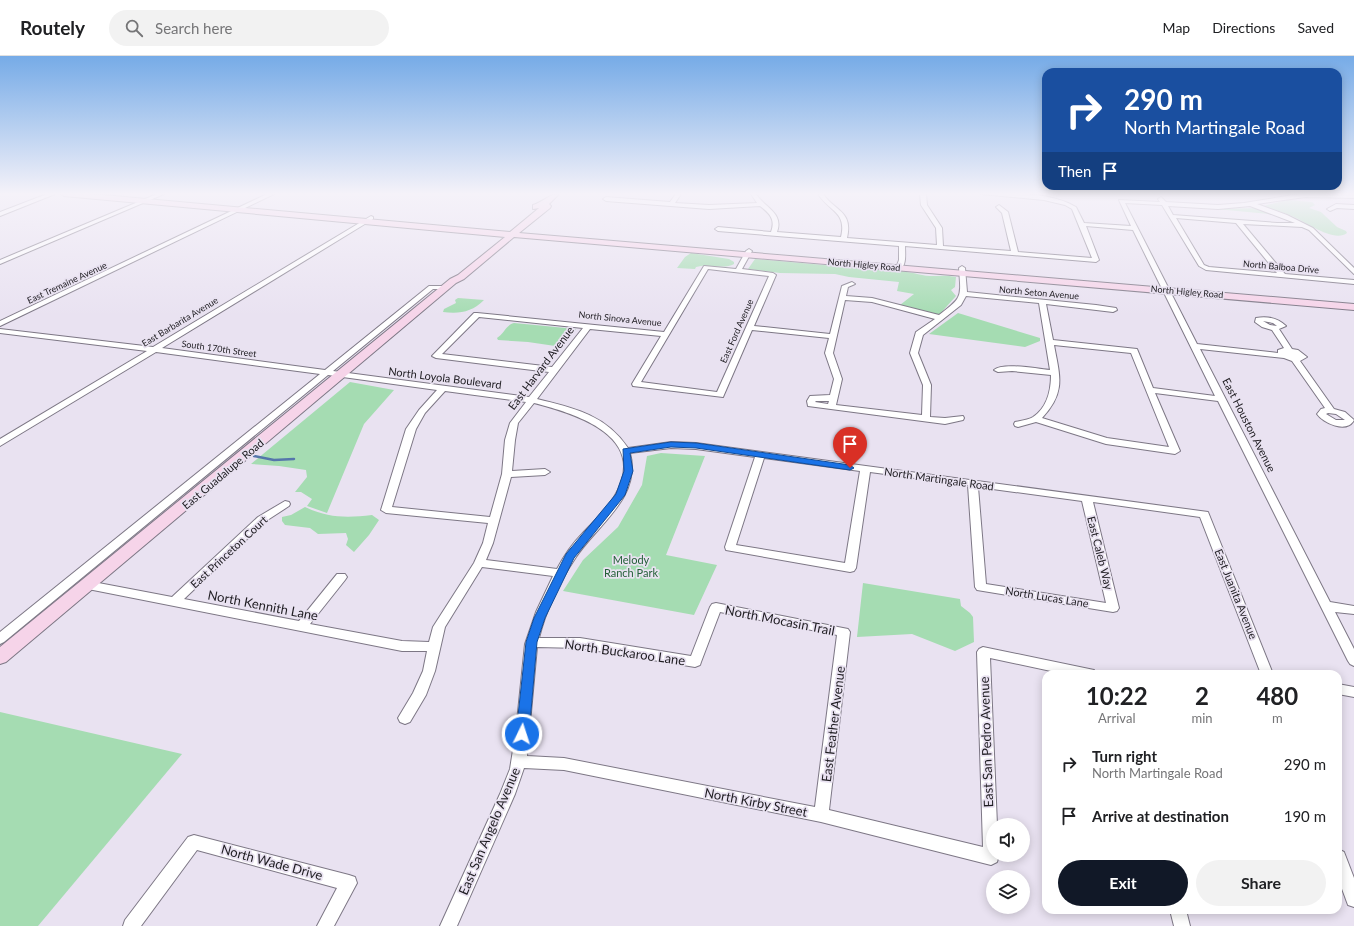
<!DOCTYPE html>
<style>
:root{--surface:#fff;--page:#f2f2f2;--text:#202124;--muted:#757577;--line:#e0e0e0;--accent:#111827}
body{margin:0;font-family:Lato,sans-serif;background:var(--page);color:var(--text);height:100vh;display:flex;flex-direction:column;font-size:15px;white-space:nowrap}
*{box-sizing:border-box;margin:0}
p{font-size:13px;color:var(--muted)}
.icon{flex:none;width:22px;height:22px;fill:none;stroke:currentColor;stroke-width:2;stroke-linecap:round;stroke-linejoin:round}
.map{position:relative;flex:1;overflow:hidden}
.panel{position:absolute;left:1042px;top:614px;width:300px;height:244px;display:flex;flex-direction:column;background:var(--surface);border-radius:12px;box-shadow:0 2px 10px #0003}
.panel>*{flex:none}
.guide{position:absolute;left:1042px;top:12px;width:300px;height:122px;border-radius:12px;box-shadow:0 2px 10px #0003;background:#1a4fa0;color:#fff;overflow:hidden}
.fabs{position:absolute;left:986px;top:762px;display:grid;gap:8px}
.fabs a{display:grid;place-items:center;width:44px;height:44px;border-radius:50%;background:var(--surface);box-shadow:0 2px 10px #0003;font-size:20px}
.pin{position:absolute;display:grid;place-items:center;width:34px;height:34px;color:#fff;margin:-41px -17px;border-radius:50% 50% 50% 0;rotate:-45deg;box-shadow:0 0 4px #0007}
.pin .icon{rotate:45deg}
.me{position:absolute;width:44px;margin:-22px;rotate:4deg;stroke-linejoin:round;filter:drop-shadow(0 0 3px #0008)}
.turn{display:flex;align-items:center;gap:14px;height:84px;padding:0 16px;font-size:18px}
.turn .icon{width:52px;height:52px;stroke-width:2.5}
.turn b{display:block;font-size:28px;line-height:34px}
.then{display:flex;align-items:center;height:38px;padding:0 16px;background:#0003;gap:8px;font-size:15px}
.eta{display:flex;justify-content:space-evenly;align-items:center;height:68px;text-align:center}
.eta b{font-size:24px;font-weight:700;line-height:28px}
.button{display:flex;gap:8px;margin-top:auto;padding:8px 16px}
.button a{flex:1;height:46px;border-radius:24px;background:var(--accent);color:#fff;font-size:16px;font-weight:700;line-height:46px;text-align:center}
.button a+a{background:var(--page);color:var(--text)}
ul{padding:0;list-style:none}
li{display:flex;align-items:center;gap:12px;height:52px;padding:0 16px}
li div{flex:1}
li b{display:block;font-size:15px}
li em{font-style:normal}
header{display:flex;align-items:center;gap:24px;box-sizing:border-box;height:56px;padding:0 20px;background:var(--surface);border-bottom:1px solid var(--line)}
header strong{font-size:19px}
nav{display:flex;gap:22px;margin-inline-start:auto;font-size:14px}
.search{width:280px;height:36px;background:var(--page);display:flex;align-items:center;gap:10px;box-sizing:border-box;padding:0 14px;border-radius:22px;color:var(--muted);font-size:15px}
.map>svg:first-child{display:block}
.green{fill:#a5dcb2}
.lines{fill:none;stroke-linecap:round;stroke-linejoin:round}
.stream{stroke:#5576ab;stroke-width:2.5}
.minor-casing{stroke:#7d7785;stroke-width:2}
.secondary-casing{stroke:#7d7785;stroke-width:2}
.minor{fill:#fff;fill-rule:evenodd}
.secondary{fill:#f6d4e9;fill-rule:evenodd}
.route{fill:#1a73e8;stroke:#114b97}
.labels{text-anchor:middle;stroke-width:3.5;stroke-linejoin:round;paint-order:stroke}
.far-street-label{font-size:9px;fill:#1e1c21;stroke:#e9e2f1}
.street-label{font-size:11px;fill:#1e1c21;stroke:#e9e2f1}
.park-label{font-size:11px;fill:#246038;stroke:#e9e2f1}
.near-street-label{font-size:13px;fill:#1e1c21;stroke:#e9e2f1}
</style>
<header>
<strong>Routely</strong>
<div class="search"><svg class="icon" aria-label="search" viewBox="0 0 24 24"><circle cx="10" cy="10" r="6"/><path d="M15 15l6 6"/></svg>Search here</div>
<nav><a>Map</a><a>Directions</a><a>Saved</a></nav>
</header>
<div class="map">
<svg width="1354" height="870" viewBox="0 0 1354 870">
<rect width="100%" height="100%" fill="#e9e2f1"/>
<g class="green">
<path d="M 1287,144 L 1312,146 L 1315,149 L 1309,152 L 1321,156 L 1337,171 L 1346,175 L 1347,177 C 1334,187 1306,166 1294,161 C 1284,156 1273,154 1263,150 Z"/>
<path d="M 1257,152 L 1269,156 L 1269,158 L 1216,153 Z"/>
<path d="M 691,197 L 729,203 L 734,206 L 734,208 C 724,214 709,207 696,211 L 695,213 L 677,212 L 685,201 Z"/>
<path d="M 755,203 L 891,215 L 891,216 C 904,213 917,219 930,220 C 939,220 947,219 956,221 L 955,231 L 951,234 L 956,240 L 939,259 L 900,249 L 914,238 L 897,235 L 899,226 L 849,221 L 835,218 L 780,217 L 748,213 Z"/>
<path d="M 458,242 L 484,244 C 472,256 460,258 443,256 L 444,253 L 456,247 L 455,244 Z"/>
<path d="M 958,257 L 1040,282 L 1040,285 L 1025,291 L 929,278 Z"/>
<path d="M 514,267 L 576,273 L 562,291 L 528,286 L 498,284 L 497,282 C 504,278 506,269 514,267 Z"/>
<path d="M 350,326 L 394,334 L 364,368 L 327,457 L 307,450 L 312,443 L 301,436 L 295,436 L 307,421 L 306,414 L 279,410 L 251,408 Z"/>
<path d="M 661,397 L 705,400 L 666,499 L 717,509 L 694,559 L 563,535 L 583,504 L 618,471 L 642,429 L 647,400 Z"/>
<path d="M 305,451 C 328,462 347,462 372,459 L 379,464 L 369,479 L 354,496 L 346,489 L 348,483 L 346,477 L 318,478 L 310,472 L 285,469 L 282,465 L 282,461 L 291,459 Z"/>
<path d="M 863,527 L 960,543 L 961,550 L 970,557 L 973,561 L 974,586 L 955,595 L 912,578 L 857,581 Z"/>
<path d="M 0,656 L 182,698 L 38,870 L 0,870 Z"/>
</g>
<g class="lines">
<path class="stream" d="M 254,400 L 274,404 L 294,403"/>
<g class="minor-casing">
<g id="minor">
<path d="M 47,138 L 55,138 L 0,160 L 0,156 Z"/>
<path d="M 157,138 L 164,138 L 0,208 L 0,204 Z"/>
<path d="M 267,138 L 274,138 L 0,270 L 0,265 Z"/>
<path d="M 676,138 L 681,138 L 675,147 L 709,149 L 757,147 L 751,138 L 756,138 C 765,152 784,157 777,176 L 841,181 C 847,156 830,156 818,138 L 823,138 C 836,156 853,155 847,182 L 937,189 L 936,172 L 921,149 L 920,138 L 926,138 L 927,149 L 942,172 L 943,190 L 1011,195 L 1002,157 L 996,151 L 999,149 L 1008,156 L 1018,196 L 1092,202 L 1072,153 L 1065,149 L 1044,144 L 981,138 C 1011,138 1048,135 1076,151 L 1084,167 L 1131,170 L 1119,144 L 1160,146 L 1158,143 L 1161,141 L 1166,146 L 1218,149 L 1244,147 L 1299,138 L 1354,138 L 1354,142 L 1305,141 L 1257,148 L 1287,159 L 1313,172 L 1354,212 L 1354,218 L 1309,174 L 1302,171 L 1243,168 L 1285,218 L 1354,224 L 1354,228 L 1206,214 L 1199,210 L 1162,149 L 1125,147 L 1197,288 L 1278,297 L 1278,294 L 1284,292 L 1272,274 L 1262,271 L 1255,266 L 1256,262 C 1267,260 1278,262 1286,270 L 1279,273 L 1292,293 L 1298,294 L 1307,301 L 1300,305 L 1334,353 L 1345,356 L 1354,364 C 1347,378 1323,367 1317,358 L 1321,353 L 1325,352 L 1292,305 L 1284,302 L 1200,293 L 1330,546 L 1354,550 L 1354,558 L 1335,556 L 1354,593 L 1354,610 L 1350,608 L 1348,605 L 1218,345 L 1155,337 L 1180,395 L 1175,398 L 1106,388 L 1036,366 L 1018,371 L 1015,370 L 1014,368 L 1015,366 C 1020,365 1028,364 1033,361 C 1047,352 1051,334 1051,319 L 1012,315 L 998,316 L 994,314 C 1003,306 1038,313 1050,314 L 1039,247 L 966,240 L 961,249 L 923,279 L 918,297 L 931,329 L 930,361 L 945,362 L 963,360 L 964,362 L 963,364 L 945,368 L 808,350 L 807,345 L 810,340 L 830,339 L 834,323 L 825,297 L 829,282 L 752,274 L 723,341 L 633,330 L 632,328 L 661,280 L 590,273 L 537,343 C 574,352 606,359 628,392 L 671,386 L 696,387 L 1208,456 L 1273,618 L 1261,618 L 1200,461 L 1093,446 L 1119,552 L 1117,555 L 1113,556 L 977,534 L 975,531 L 968,429 L 870,416 L 856,512 L 854,515 L 850,516 L 726,494 L 725,491 L 755,401 L 696,393 L 671,392 L 630,397 C 642,441 597,469 576,501 C 560,525 546,554 539,582 L 580,582 L 691,600 L 710,551 L 712,548 L 716,547 L 848,573 L 850,576 L 829,754 L 983,791 L 977,596 L 979,593 L 983,591 L 1094,614 L 1095,618 L 1065,618 L 990,602 L 997,769 L 993,769 L 993,799 L 999,799 L 997,806 L 991,809 L 821,766 L 564,714 L 524,712 L 515,738 L 457,870 L 440,870 L 500,738 L 510,713 L 516,675 L 525,588 L 536,556 L 553,520 L 482,511 L 445,571 L 435,615 L 426,639 L 410,666 L 405,668 L 400,666 L 398,662 L 413,637 L 423,615 L 427,595 L 402,595 L 88,533 L 84,532 L 82,529 L 84,526 L 88,525 L 172,541 L 258,461 L 285,445 L 289,446 L 290,448 L 289,450 L 266,465 L 184,543 L 299,565 L 337,518 L 345,518 L 347,521 L 345,524 L 310,568 L 402,585 L 429,586 L 433,571 L 474,507 L 483,487 L 488,467 L 386,457 L 381,454 L 406,373 L 419,354 L 437,334 L 328,319 L 4,586 L 0,588 L 0,576 L 320,318 L 156,296 L 0,390 L 0,383 L 147,295 L 0,277 L 0,273 L 153,291 L 371,160 L 373,161 L 373,163 L 162,292 L 325,314 L 429,230 L 444,230 L 446,231 L 446,233 L 433,233 L 333,315 L 529,341 L 549,316 L 436,302 L 432,300 L 474,257 L 477,257 L 664,276 L 704,210 L 736,213 L 746,195 L 749,193 L 752,195 L 742,213 L 773,217 L 776,219 L 754,270 L 830,278 L 842,230 L 852,226 L 855,228 L 848,231 L 846,240 L 872,242 L 939,259 C 963,241 961,241 959,212 L 962,210 L 965,212 L 967,236 L 1096,249 L 1116,252 L 1117,254 L 1113,256 L 1046,248 L 1053,284 L 1137,293 L 1153,332 L 1215,340 L 1133,174 L 1086,170 L 1099,204 L 1096,206 L 905,190 C 905,198 907,210 899,214 L 896,212 L 899,204 L 899,190 L 718,175 L 715,173 L 718,171 L 771,176 C 776,163 769,157 760,150 L 709,153 L 606,145 L 603,143 L 606,141 L 670,146 ZM 1168,150 L 1218,153 L 1250,150 L 1295,167 L 1277,167 L 1173,159 ZM 1176,162 L 1236,167 L 1277,217 L 1209,211 L 1204,209 ZM 708,213 L 769,220 L 717,336 L 641,326 ZM 845,244 L 872,246 L 935,263 L 916,276 L 910,297 L 923,329 L 922,359 L 836,349 L 842,323 L 833,297 ZM 479,261 L 583,272 L 552,311 L 442,298 ZM 1263,265 L 1273,267 L 1277,270 L 1270,269 ZM 1054,289 L 1131,297 L 1169,391 L 1107,382 L 1042,362 C 1066,336 1060,321 1054,289 ZM 445,335 L 526,346 L 510,367 L 505,384 L 502,418 L 490,461 L 392,451 L 416,373 L 425,357 ZM 816,345 L 829,345 L 828,348 L 815,346 ZM 534,347 C 577,358 651,381 614,441 C 606,455 593,466 582,478 C 572,488 564,500 557,513 L 486,504 L 493,487 L 511,421 L 545,419 L 550,416 L 545,413 L 512,415 L 515,384 L 518,367 ZM 1328,357 L 1336,358 L 1345,364 L 1336,364 L 1326,358 ZM 764,402 L 860,415 L 845,507 L 736,489 ZM 978,431 L 1082,445 L 1106,547 L 986,528 ZM 720,556 L 837,579 L 815,751 L 564,702 L 527,700 L 537,591 L 580,592 L 695,611 L 700,609 L 701,606 Z"/>
<path d="M 1336,148 L 1354,149 L 1354,153 L 1337,152 L 1330,155 L 1327,153 Z"/>
<path d="M 1338,628 L 1354,631 L 1354,641 L 1338,638 Z"/>
<path d="M 194,779 L 349,819 L 355,821 L 357,827 L 334,870 L 317,870 L 337,832 L 197,794 L 141,870 L 123,870 L 125,864 L 188,781 Z"/>
<path d="M 1338,793 L 1344,796 L 1354,822 L 1354,851 L 1348,849 L 1338,822 Z"/>
<path d="M 1170,854 L 1186,854 L 1190,870 L 1174,870 Z"/>
</g>
</g>
<g class="secondary-casing">
<path id="secondary" d="M 61,138 L 92,138 L 510,176 L 539,152 L 533,153 L 533,149 C 543,146 549,138 559,138 L 549,148 L 551,150 L 550,152 L 519,177 L 1354,248 L 1354,254 L 514,181 L 464,223 L 456,227 L 6,606 L 0,608 L 0,591 L 450,223 L 458,219 L 505,181 L 64,140 Z"/>
</g>
<use href="#minor" class="minor"/>
<use href="#secondary" class="secondary"/>
</g>
<linearGradient id="sky" x2="0" y2="1"><stop stop-color="#76abe7"/><stop offset="0.53" stop-color="#f5f2f9"/><stop offset="1" stop-color="#f5f2f9" stop-opacity="0"/></linearGradient>
<rect width="1354" height="260" fill="url(#sky)"/>
<path class="route" d="M 671,386 L 696,387 L 850,409 L 854,412 L 850,414 L 696,392 L 671,391 L 630,397 L 633,415 L 625,439 L 574,502 L 545,562 L 537,586 L 529,678 L 527,681 L 522,683 L 518,681 L 516,678 L 526,586 L 534,562 L 566,498 L 616,438 L 624,415 L 623,393 Z"/>
<g class="labels">
<g class="far-street-label">
<text transform="translate(864 209) rotate(5)" y="3">North Higley Road</text>
<text transform="translate(1281 211) rotate(5)" y="3">North Balboa Drive</text>
<text transform="translate(67 227) rotate(-25)" y="3">East Tremaine Avenue</text>
<text transform="translate(1187 236) rotate(5)" y="3">North Higley Road</text>
<text transform="translate(1039 237) rotate(5)" y="3">North Seton Avenue</text>
<text transform="translate(620 263) rotate(6)" y="3">North Sinova Avenue</text>
<text transform="translate(180 266) rotate(-31)" y="3">East Barbarita Avenue</text>
<text transform="translate(737 275) rotate(-66)" y="3">East Ford Avenue</text>
<text transform="translate(219 293) rotate(8)" y="3">South 170th Street</text>
</g>
<g class="street-label">
<text transform="translate(541 312) rotate(-53)" y="4">East Harvard Avenue</text>
<text transform="translate(445 322) rotate(7)" y="4">North Loyola Boulevard</text>
<text transform="translate(1249 369) rotate(63)" y="4">East Houston Avenue</text>
<text transform="translate(223 418) rotate(-40)" y="4">East Guadalupe Road</text>
<text transform="translate(939 423) rotate(8)" y="4">North Martingale Road</text>
<text transform="translate(229 496) rotate(-43)" y="4">East Princeton Court</text>
<text transform="translate(1100 497) rotate(76)" y="4">East Caleb Way</text>
<text transform="translate(1236 538) rotate(68)" y="4">East Juanita Avenue</text>
<text transform="translate(1047 541) rotate(9)" y="4">North Lucas Lane</text>
</g>
<g class="park-label">
<text x="631" y="508">Melody<tspan x="631" dy="13">Ranch Park</tspan></text>
</g>
<g class="near-street-label">
<text transform="translate(263 549) rotate(11)" y="5">North Kennith Lane</text>
<text transform="translate(780 564) rotate(11)" y="5">North Mocasin Trail</text>
<text transform="translate(625 596) rotate(8)" y="5">North Buckaroo Lane</text>
<text transform="translate(833 668) rotate(-83)" y="5">East Feather Avenue</text>
<text transform="translate(986 686) rotate(-92)" y="5">East San Pedro Avenue</text>
<text transform="translate(756 746) rotate(11)" y="5">North Kirby Street</text>
<text transform="translate(489 775) rotate(-67)" y="5">East San Angelo Avenue</text>
<text transform="translate(272 806) rotate(15)" y="5">North Wade Drive</text>
</g>
</g>
</svg>
<div class="fabs">
<a><svg class="icon" aria-label="sound" viewBox="0 0 24 24"><path d="M4 9h4l5-4v14l-5-4H4zM17 9q2 3 0 6"/></svg></a>
<a><svg class="icon" aria-label="layers" viewBox="0 0 24 24"><path d="M12 4l9 5-9 5-9-5zM3 14l9 5 9-5"/></svg></a>
</div>
<div class="pin" style="left:850px;top:412px;background:#d93025"><svg class="icon" aria-label="arrive" viewBox="0 0 24 24"><path d="M6 21V4h12l-3 4 3 4H6"/></svg></div>
<svg class="me" style="left:522px;top:678px" viewBox="-20 -20 40 40"><circle r="17" fill="#1a73e8" stroke="#fff" stroke-width="3"/><path d="M0-11L8 9 0 5-8 9z" fill="#fff"/></svg>
<div class="guide">
<div class="turn"><svg class="icon" aria-label="right" viewBox="0 0 24 24"><path d="M7 20v-9h11M14 6l5 5-5 5"/></svg><div><b>290 m</b>North Martingale Road</div></div>
<div class="then">Then<svg class="icon" aria-label="arrive" viewBox="0 0 24 24"><path d="M6 21V4h12l-3 4 3 4H6"/></svg></div>
</div>
<section class="panel">
<div class="eta">
<div><b>10:22</b><p>Arrival</p></div>
<div><b>2</b><p>min</p></div>
<div><b>480</b><p>m</p></div>
</div>
<ul>
<li><svg class="icon" aria-label="right" viewBox="0 0 24 24"><path d="M7 20v-9h11M14 6l5 5-5 5"/></svg><div><b>Turn right</b><p>North Martingale Road</p></div><em>290 m</em></li>
<li><svg class="icon" aria-label="arrive" viewBox="0 0 24 24"><path d="M6 21V4h12l-3 4 3 4H6"/></svg><div><b>Arrive at destination</b></div><em>190 m</em></li>
</ul>
<div class="button"><a>Exit</a><a>Share</a></div>
</section>
</div>
